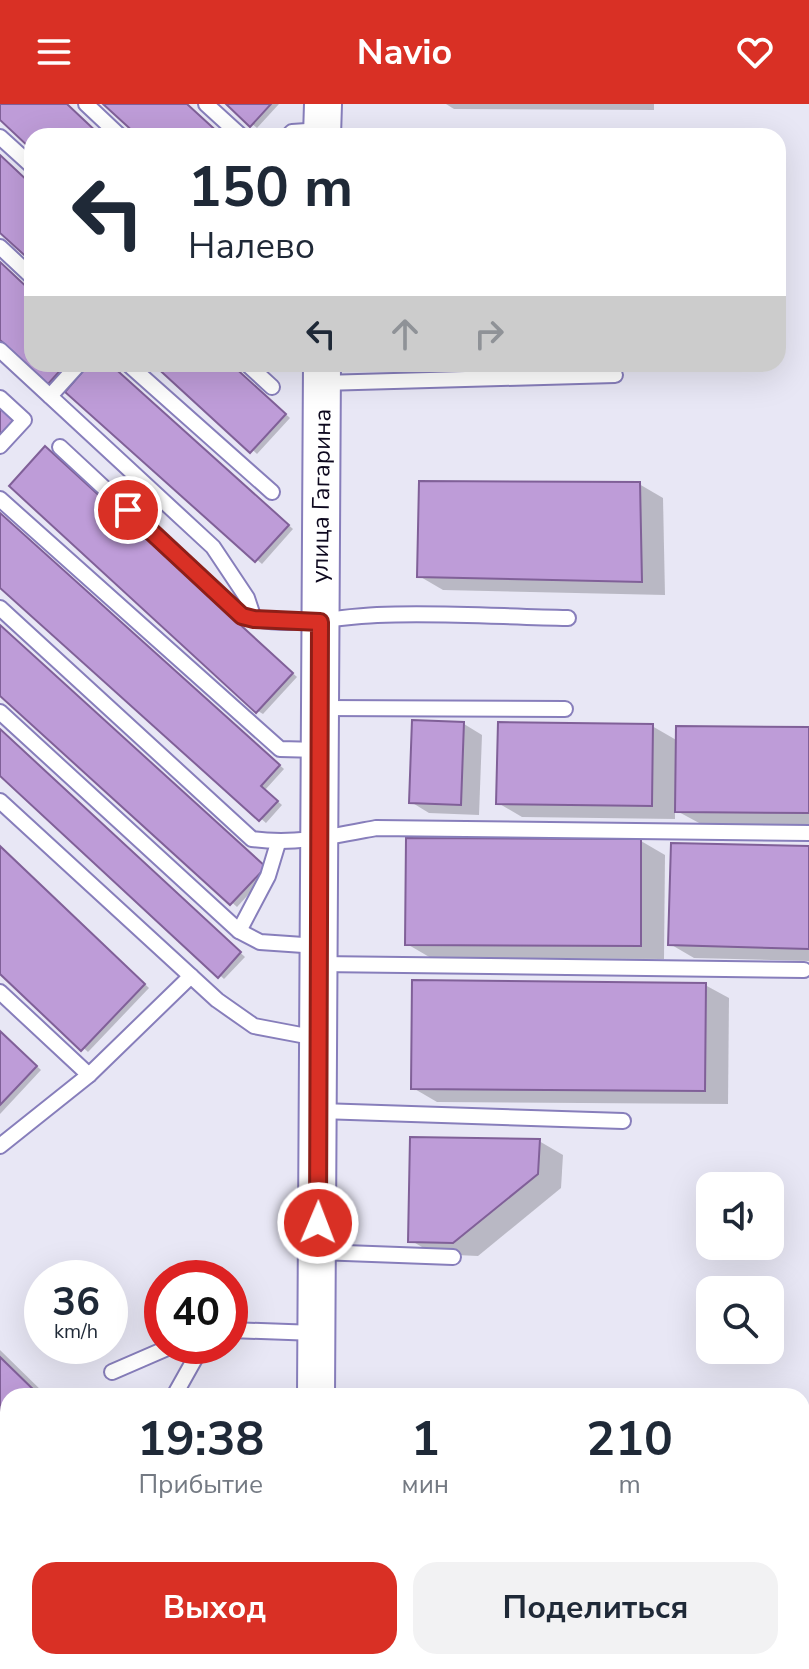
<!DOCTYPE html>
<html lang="ru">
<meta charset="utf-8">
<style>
:root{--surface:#fff;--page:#f2f2f3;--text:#1f2937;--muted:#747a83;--accent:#d93025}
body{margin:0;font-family:"Nunito Sans",sans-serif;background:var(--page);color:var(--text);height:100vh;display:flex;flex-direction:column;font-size:30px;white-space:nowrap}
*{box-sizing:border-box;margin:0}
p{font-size:26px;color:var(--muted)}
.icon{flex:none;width:44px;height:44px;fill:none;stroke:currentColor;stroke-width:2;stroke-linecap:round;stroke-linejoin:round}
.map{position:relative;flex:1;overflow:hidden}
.panel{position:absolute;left:0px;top:1284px;width:810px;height:282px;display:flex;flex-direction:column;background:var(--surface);border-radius:24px 24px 0 0;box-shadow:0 8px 32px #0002}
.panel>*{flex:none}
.top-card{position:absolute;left:24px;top:24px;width:762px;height:244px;border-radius:24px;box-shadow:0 8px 32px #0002;background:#fff;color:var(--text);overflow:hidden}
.fabs{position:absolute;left:696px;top:1068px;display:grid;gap:16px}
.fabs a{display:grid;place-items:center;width:88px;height:88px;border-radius:16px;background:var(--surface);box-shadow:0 8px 32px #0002;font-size:40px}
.speed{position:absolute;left:24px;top:1156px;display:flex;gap:16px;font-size:40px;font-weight:700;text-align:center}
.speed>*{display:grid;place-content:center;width:104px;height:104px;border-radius:50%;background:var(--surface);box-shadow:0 8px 32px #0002;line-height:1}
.speed small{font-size:20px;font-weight:400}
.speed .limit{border:12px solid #d22;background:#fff;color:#111}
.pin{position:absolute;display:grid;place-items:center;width:68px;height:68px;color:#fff;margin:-34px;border:4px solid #fff;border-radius:50%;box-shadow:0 2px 8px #0007}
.me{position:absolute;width:88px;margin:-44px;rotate:1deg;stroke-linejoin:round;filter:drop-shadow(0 0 6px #0008)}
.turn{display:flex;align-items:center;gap:28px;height:168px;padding:0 32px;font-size:36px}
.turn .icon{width:104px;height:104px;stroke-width:2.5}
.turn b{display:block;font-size:56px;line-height:68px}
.lanes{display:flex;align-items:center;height:76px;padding:0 32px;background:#0003;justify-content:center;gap:40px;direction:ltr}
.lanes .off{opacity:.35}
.eta{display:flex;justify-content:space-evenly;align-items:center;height:136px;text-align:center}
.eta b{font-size:48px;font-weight:700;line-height:56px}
.button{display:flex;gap:16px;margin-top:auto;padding:16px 32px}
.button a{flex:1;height:92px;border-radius:24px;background:var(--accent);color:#fff;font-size:32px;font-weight:700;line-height:92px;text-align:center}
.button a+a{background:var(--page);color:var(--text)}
header{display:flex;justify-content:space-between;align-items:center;height:104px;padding:0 32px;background:var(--accent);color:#fff;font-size:36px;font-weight:700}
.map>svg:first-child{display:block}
.shadow{fill:#0003}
.building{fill:#be9cd8;stroke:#806098;stroke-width:2}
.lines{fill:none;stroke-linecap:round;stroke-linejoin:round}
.service-casing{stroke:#877ebb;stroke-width:18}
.tertiary-casing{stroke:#877ebb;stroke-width:40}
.service{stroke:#fff;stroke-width:14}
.tertiary{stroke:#fff;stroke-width:36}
.route-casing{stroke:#8d1f18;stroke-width:20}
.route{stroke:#d93025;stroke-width:14}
.labels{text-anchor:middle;stroke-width:8;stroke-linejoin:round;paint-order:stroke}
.street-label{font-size:24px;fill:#0d081e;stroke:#fff}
</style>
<header><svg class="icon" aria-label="menu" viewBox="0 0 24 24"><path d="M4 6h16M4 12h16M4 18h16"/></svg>Navio<svg class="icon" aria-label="heart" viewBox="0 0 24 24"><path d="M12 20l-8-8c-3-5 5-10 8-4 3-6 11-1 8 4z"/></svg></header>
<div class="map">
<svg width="809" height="1565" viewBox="0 0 809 1565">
<rect width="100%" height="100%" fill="#e8e7f5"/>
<g class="shadow">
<path d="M 229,0 L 279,0 L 257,24 Z"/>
<path d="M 446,0 L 654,0 L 654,6 L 454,5 Z"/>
<path d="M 0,158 L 32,188 L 32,260 L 74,260 L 54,281 L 0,233 Z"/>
<path d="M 92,260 L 109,260 L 293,425 L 262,460 L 67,288 Z"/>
<path d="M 156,260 L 231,260 L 290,314 L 257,350 Z"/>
<path d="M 46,344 L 297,573 L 263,610 L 258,607 Z"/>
<path d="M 639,380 L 663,394 L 665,491 L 443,486 L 419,472 Z"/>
<path d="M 0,409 L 284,665 L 265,686 L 282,701 L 266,719 L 0,481 Z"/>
<path d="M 0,521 L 270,767 L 237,803 L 0,589 Z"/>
<path d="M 464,620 L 482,631 L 479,711 L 429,709 L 411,698 Z"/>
<path d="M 652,622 L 678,637 L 809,625 L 809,721 L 701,720 L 675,706 L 675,715 L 522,713 L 498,699 Z"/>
<path d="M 0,626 L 245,853 L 224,875 L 0,669 Z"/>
<path d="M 641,737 L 665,751 L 664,855 L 431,854 L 407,840 Z"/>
<path d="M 0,742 L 149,884 L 88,948 L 0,867 Z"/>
<path d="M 809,744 L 809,857 L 694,854 L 670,840 Z"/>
<path d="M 705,881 L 729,894 L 728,1000 L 437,998 L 413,984 Z"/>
<path d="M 0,927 L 41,966 L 0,1010 Z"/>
<path d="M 539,1037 L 563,1051 L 561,1084 L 478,1152 L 434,1150 L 410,1136 Z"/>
<path d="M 0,1246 L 47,1292 L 8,1292 L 8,1466 L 0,1474 Z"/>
</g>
<g class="building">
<path d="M 0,0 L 67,0 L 101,32 L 32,32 L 32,46 L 0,16 Z"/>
<path d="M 103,0 L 187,0 L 222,32 L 138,32 Z"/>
<path d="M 226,0 L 271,0 L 250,23 Z"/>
<path d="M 0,51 L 32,81 L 32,158 L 0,129 Z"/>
<path d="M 0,158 L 32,188 L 32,260 L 66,260 L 48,280 L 0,236 Z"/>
<path d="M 89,260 L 110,260 L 289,421 L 255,458 L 65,288 Z"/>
<path d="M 153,260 L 231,260 L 286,310 L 250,349 Z"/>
<path d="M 0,302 L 16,317 L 0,334 Z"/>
<path d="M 45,342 L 293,569 L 256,609 L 9,382 Z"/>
<path d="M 419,377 L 640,378 L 642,478 L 417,473 Z"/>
<path d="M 0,409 L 280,661 L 261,682 L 278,697 L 259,717 L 0,484 Z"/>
<path d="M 0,521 L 266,763 L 230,801 L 0,592 Z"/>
<path d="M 412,616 L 464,618 L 461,701 L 409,699 Z"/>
<path d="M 498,618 L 653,620 L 652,702 L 496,700 Z"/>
<path d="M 676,622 L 809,623 L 809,709 L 675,708 Z"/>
<path d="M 0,625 L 241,848 L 218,874 L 0,672 Z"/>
<path d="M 406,734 L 641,735 L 641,842 L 405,841 Z"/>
<path d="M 671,739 L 809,742 L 809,845 L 668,841 Z"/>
<path d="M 0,742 L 145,880 L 81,947 L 0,870 Z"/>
<path d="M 412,876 L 706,879 L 705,987 L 411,985 Z"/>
<path d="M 0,927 L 37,962 L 0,1001 Z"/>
<path d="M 410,1033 L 540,1035 L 538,1070 L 453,1139 L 408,1138 Z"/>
<path d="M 0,1253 L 40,1292 L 8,1292 L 8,1428 L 0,1436 Z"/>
</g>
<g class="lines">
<g class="service-casing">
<g id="service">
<path d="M 86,0 L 120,32"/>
<path d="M 206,0 L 241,32"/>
<path d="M 288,32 L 292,28 L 322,26"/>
<path d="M 0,33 L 32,62"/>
<path d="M 0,143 L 32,173"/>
<path d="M 0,246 L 213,443 L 247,494 L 254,515"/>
<path d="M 128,260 L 272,388"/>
<path d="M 247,260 L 272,283"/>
<path d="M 322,279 L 615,271"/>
<path d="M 50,292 L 79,260"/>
<path d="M 0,294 L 24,316 L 0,342"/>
<path d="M 60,343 L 242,512 C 288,525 332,513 377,511 C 440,508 504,513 568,514"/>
<path d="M 0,395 L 280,645 L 319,646"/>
<path d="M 0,504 L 252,735 C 295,741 334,732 376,724 L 809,729"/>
<path d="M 320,604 L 565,605"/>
<path d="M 0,608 L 239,827 L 260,838 L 318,842"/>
<path d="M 0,697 L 217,896 L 254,922 L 317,934"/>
<path d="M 239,827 L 268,772 L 278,739"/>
<path d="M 318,860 L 804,866"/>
<path d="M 0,888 L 89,971"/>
<path d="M 320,1007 L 623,1017"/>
<path d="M 0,1042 L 89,971 L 191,872"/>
<path d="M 318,1148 L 453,1153"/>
<path d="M 230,1226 L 316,1229"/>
<path d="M 112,1268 L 172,1242"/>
<path d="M 174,1292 L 202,1242"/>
<path d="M 0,1494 L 8,1486"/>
</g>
</g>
<g class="tertiary-casing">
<g id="tertiary">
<path d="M 322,32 L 323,0"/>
<path d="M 316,1292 L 322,260"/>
<path d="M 313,1565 L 313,1558"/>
</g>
</g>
<use href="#service" class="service"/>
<use href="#tertiary" class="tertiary"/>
</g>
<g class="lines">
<g class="route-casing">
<path id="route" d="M 128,406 L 242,512 L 254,515 L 320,518 L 318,1119"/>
</g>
<use href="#route" class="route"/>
</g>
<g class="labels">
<g class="street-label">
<text transform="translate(321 392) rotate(-89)" y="8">улица Гагарина</text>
</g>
</g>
</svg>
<div class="fabs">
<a><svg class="icon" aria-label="sound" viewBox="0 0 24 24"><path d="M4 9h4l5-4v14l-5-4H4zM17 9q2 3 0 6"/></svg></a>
<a><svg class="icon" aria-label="search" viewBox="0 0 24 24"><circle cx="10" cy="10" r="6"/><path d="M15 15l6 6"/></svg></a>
</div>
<div class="speed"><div>36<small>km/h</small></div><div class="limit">40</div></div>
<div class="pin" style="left:128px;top:406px;background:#d93025"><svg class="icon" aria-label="arrive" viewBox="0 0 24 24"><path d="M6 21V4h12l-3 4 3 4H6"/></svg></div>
<svg class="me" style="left:318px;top:1119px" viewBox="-20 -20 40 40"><circle r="17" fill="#d93025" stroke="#fff" stroke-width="3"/><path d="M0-11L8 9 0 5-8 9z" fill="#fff"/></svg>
<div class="top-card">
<div class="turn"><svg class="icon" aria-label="left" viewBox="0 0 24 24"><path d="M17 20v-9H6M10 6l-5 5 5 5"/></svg><div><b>150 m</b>Налево</div></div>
<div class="lanes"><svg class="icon" aria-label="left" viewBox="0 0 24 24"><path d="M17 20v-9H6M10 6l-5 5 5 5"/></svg><svg class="icon off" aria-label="ahead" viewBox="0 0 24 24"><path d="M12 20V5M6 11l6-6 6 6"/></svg><svg class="icon off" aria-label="right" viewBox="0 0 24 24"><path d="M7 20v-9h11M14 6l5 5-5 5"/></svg></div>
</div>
<section class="panel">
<div class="eta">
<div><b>19:38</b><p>Прибытие</p></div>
<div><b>1</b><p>мин</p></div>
<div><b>210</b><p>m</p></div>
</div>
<div class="button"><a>Выход</a><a>Поделиться</a></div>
</section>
</div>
